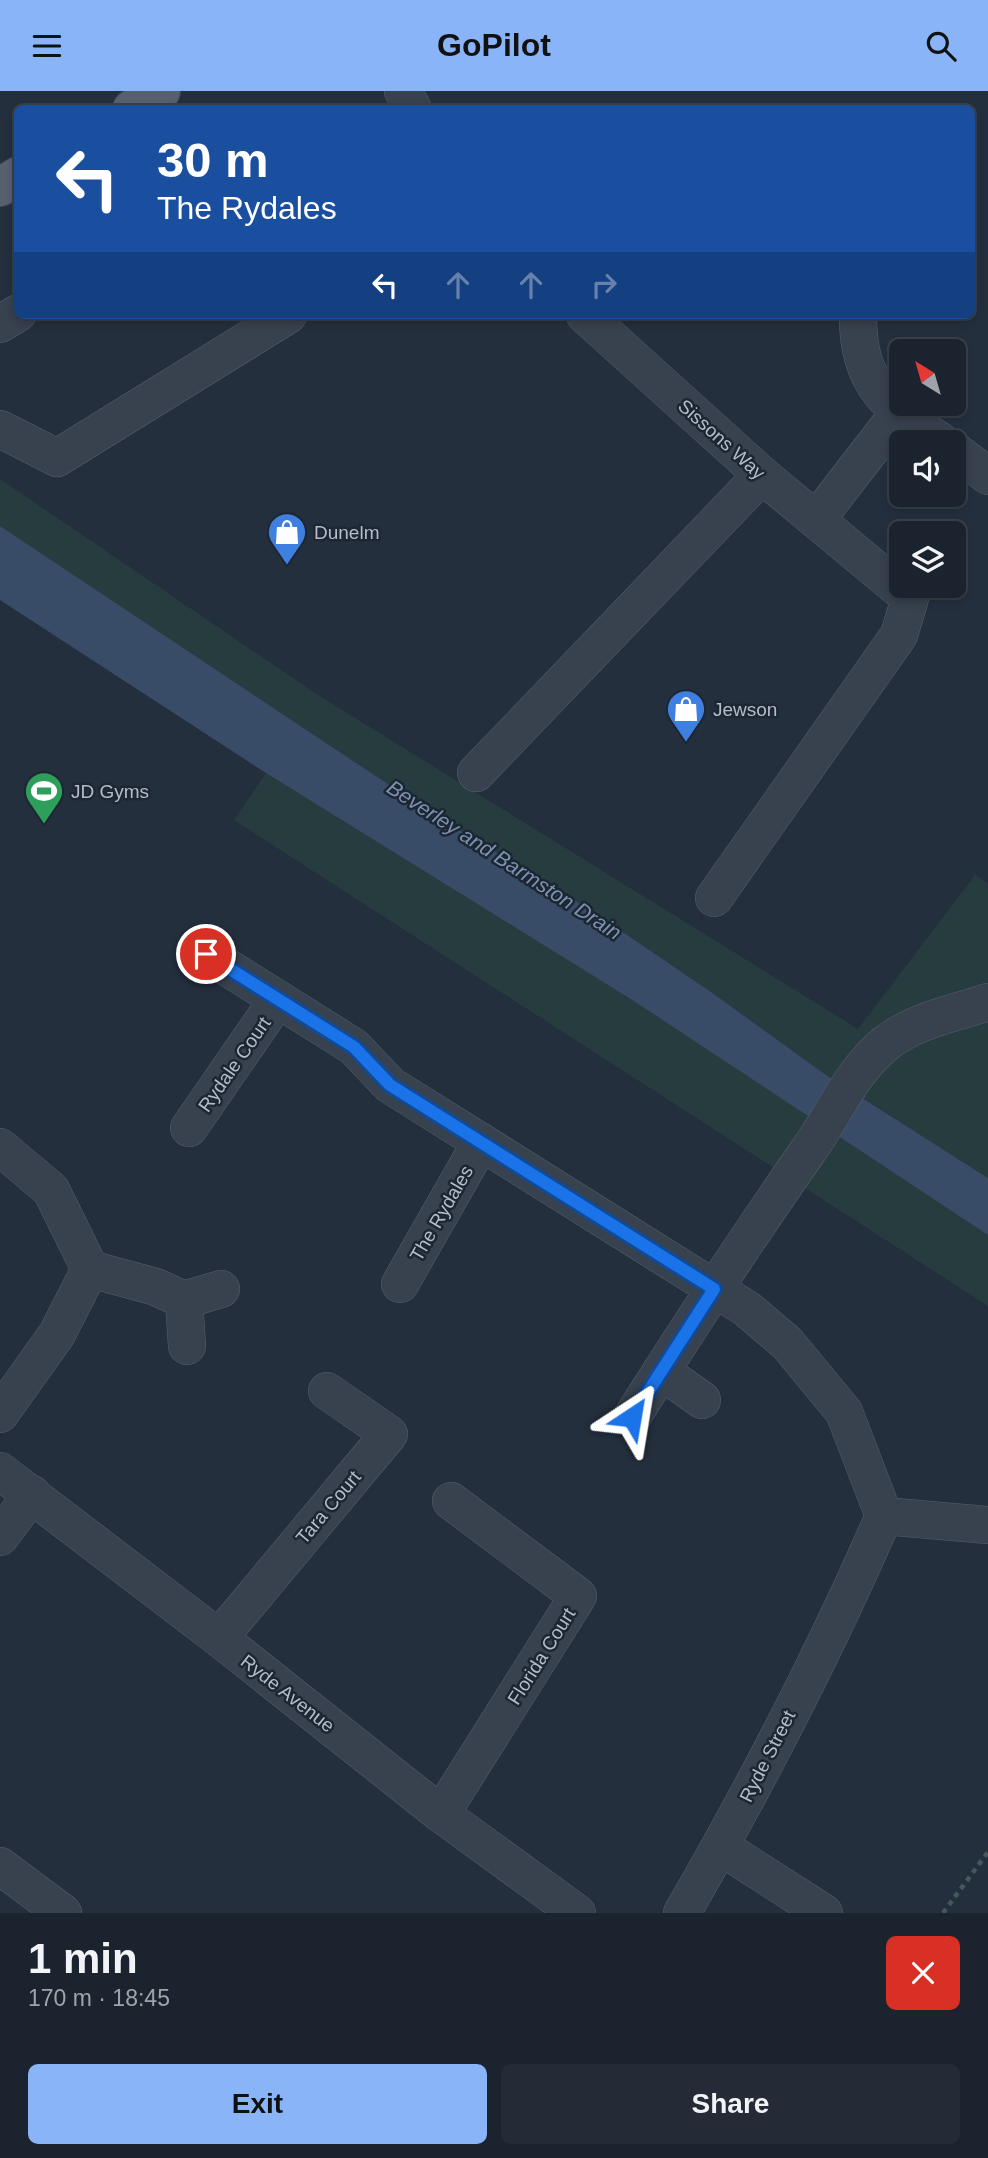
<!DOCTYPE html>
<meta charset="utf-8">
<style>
:root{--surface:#1b232e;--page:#242b36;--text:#f1f3f6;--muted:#a0a4aa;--line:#39404a;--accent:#8ab4f8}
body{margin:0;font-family:Arial,sans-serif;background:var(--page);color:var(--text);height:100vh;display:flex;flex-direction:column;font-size:26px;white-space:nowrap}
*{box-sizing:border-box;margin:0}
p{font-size:23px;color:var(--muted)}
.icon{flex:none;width:38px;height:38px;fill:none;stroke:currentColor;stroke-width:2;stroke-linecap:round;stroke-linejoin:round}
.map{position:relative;height:1822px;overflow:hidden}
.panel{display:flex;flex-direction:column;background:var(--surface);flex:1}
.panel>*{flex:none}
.top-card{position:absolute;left:14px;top:14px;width:961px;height:214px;border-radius:10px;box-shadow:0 4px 10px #0003,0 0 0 2px var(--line);background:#1a4fa0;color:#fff;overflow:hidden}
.needle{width:46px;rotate:323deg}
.controls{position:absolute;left:889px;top:248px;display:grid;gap:14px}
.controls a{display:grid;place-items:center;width:77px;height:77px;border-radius:10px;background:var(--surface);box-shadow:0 4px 10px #0003,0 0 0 2px var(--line);font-size:35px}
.pin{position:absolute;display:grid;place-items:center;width:60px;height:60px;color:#fff;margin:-30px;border:4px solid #fff;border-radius:50%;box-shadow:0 2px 7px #0007}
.me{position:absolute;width:77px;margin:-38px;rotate:33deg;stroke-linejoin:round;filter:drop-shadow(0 0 5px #0008)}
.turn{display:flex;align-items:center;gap:24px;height:147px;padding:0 28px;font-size:32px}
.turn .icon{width:91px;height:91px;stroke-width:2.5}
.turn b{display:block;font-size:49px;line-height:60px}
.lanes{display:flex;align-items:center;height:66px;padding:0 28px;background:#0003;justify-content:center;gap:35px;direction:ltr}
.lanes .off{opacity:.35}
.round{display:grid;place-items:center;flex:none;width:74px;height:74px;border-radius:10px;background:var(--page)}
.head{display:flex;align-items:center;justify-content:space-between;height:119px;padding:0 28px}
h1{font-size:42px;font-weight:700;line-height:52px}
.action{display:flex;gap:14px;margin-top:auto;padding:14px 28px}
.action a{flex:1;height:80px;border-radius:10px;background:var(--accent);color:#111;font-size:28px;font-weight:700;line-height:80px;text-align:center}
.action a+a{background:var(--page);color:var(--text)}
header{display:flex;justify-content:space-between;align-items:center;height:91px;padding:0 28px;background:var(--accent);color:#111;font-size:32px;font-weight:700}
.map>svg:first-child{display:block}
.green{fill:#263c3f}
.water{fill:#394c67}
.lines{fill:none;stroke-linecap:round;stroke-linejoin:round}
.minor-casing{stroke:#565f6c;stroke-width:38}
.major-casing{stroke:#414a57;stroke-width:40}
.path{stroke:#44595c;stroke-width:4.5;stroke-dasharray:5 5;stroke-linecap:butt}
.minor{stroke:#38414e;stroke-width:37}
.major{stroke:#56606e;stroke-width:38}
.route-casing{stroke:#114b97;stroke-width:18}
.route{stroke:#1a73e8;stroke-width:12}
.labels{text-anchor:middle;stroke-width:5;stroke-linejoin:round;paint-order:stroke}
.street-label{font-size:19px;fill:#b4bcc9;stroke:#1d2633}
.poi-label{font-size:19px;fill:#b4bcc9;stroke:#1d2633;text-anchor:start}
.water-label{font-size:21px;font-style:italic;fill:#7c92b1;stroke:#1d2633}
</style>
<header><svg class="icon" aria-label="menu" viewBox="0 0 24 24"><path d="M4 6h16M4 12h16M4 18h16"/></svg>GoPilot<svg class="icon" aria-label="search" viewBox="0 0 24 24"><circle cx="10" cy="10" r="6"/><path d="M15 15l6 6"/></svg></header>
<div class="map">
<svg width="988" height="1822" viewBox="0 0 988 1822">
<rect width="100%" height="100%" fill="#242f3e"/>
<g class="green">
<path d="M 0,388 L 318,604 L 858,938 L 975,784 L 988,793 L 988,1087 L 826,984 L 711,901 L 592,820 L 427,719 L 0,435 Z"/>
<path d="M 266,682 L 629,907 L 988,1144 L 988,1215 L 234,729 Z"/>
</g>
<path class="water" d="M 0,435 L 427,719 L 592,820 L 711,901 L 826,984 L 988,1087 L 988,1144 L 629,907 L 266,682 L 0,509 Z"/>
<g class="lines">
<g class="minor-casing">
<g id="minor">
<path d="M 403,0 L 413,18"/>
<path d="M 585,224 L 762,384 L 910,507 L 899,544 L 714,807"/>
<path d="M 858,224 C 857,294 890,317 943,352"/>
<path d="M 0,233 L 18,222"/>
<path d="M 0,338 L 57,367 L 288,224"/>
<path d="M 954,359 L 988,385"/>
<path d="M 817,428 L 899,322"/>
<path d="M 476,682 L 762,384"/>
<path d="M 206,863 L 354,956 L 390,994 L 747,1218 L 787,1252 L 844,1321 L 884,1425 C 825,1561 756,1694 682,1822"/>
<path d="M 189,1037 L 278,908"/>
<path d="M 0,1056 L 51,1099 L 90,1178 L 57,1243 L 0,1323"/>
<path d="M 90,1178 L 156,1196 L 184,1209"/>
<path d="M 400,1193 L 481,1051"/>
<path d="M 187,1255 L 184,1209 L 221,1198"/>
<path d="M 661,1280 L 702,1309"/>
<path d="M 632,1326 C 689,1236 747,1147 808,1060 C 833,1025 851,981 885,953 C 915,929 953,923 988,911"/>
<path d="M 0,1380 L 219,1547 L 441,1723 L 577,1822"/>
<path d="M 884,1425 L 988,1434"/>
<path d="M 0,1446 L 32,1403"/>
<path d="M 219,1547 L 389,1343 L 327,1300"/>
<path d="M 441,1723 L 578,1505 L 451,1410"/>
<path d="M 721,1756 L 824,1822"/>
<path d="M 0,1775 L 63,1822"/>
</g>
</g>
<g class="major-casing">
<g id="major">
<path d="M 132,18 L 161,0"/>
<path d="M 0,96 L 18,85"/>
</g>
</g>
<path class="path" d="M 943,1822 L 988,1761"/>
<use href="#minor" class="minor"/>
<use href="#major" class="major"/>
</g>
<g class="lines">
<g class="route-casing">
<path id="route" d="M 206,863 L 354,956 L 390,994 L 714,1198 L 632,1326"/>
</g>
<use href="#route" class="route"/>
</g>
<defs>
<g id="shop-pin" transform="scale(2.0125)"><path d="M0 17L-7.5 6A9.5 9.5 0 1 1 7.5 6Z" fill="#3f7fe0" stroke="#1d2633"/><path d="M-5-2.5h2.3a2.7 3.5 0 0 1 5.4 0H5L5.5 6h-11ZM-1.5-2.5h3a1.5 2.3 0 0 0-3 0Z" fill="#fff"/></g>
<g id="stadium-pin" transform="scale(2.0125)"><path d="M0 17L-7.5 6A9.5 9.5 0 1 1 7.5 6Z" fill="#2e9e5b" stroke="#1d2633"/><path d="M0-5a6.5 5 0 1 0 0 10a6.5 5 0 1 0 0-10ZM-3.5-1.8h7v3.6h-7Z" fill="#fff"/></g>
</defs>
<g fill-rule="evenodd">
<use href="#shop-pin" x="287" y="441"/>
<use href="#shop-pin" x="686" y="618"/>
<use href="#stadium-pin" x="44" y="700"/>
</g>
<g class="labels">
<g class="street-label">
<text transform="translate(722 348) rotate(42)" y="7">Sissons Way</text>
<text transform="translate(234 973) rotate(-55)" y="7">Rydale Court</text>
<text transform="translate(441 1122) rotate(-60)" y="7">The Rydales</text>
<text transform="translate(328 1416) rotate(-50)" y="7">Tara Court</text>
<text transform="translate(541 1565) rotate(-58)" y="7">Florida Court</text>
<text transform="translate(288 1602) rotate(38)" y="7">Ryde Avenue</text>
<text transform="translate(767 1665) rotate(-63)" y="7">Ryde Street</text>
</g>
<g class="poi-label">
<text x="314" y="448">Dunelm</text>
<text x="713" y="625">Jewson</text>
<text x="71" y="707">JD Gyms</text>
</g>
<g class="water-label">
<text transform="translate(504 769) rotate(33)" y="7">Beverley and Barmston Drain</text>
</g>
</g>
</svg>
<div class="controls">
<a><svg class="needle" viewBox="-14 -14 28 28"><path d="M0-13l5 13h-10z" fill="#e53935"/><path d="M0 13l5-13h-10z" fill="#a0a4aa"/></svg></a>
<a><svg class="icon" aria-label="sound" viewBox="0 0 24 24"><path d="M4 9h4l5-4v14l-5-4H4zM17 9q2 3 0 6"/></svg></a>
<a><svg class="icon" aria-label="layers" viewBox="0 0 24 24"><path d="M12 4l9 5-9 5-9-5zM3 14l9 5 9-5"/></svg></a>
</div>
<div class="pin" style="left:206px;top:863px;background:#d93025"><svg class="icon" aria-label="arrive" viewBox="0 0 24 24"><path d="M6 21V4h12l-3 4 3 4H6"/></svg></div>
<svg class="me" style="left:632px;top:1326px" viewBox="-20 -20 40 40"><path d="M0-17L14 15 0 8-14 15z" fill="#1a73e8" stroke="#fff" stroke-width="4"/></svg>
<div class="top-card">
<div class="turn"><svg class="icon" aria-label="left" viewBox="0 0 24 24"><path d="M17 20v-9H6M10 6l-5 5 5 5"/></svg><div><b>30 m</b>The Rydales</div></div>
<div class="lanes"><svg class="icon" aria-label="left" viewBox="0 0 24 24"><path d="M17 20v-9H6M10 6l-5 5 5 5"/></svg><svg class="icon off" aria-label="ahead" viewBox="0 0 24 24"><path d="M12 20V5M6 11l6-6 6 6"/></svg><svg class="icon off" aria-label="ahead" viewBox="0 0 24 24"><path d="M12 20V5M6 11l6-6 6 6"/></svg><svg class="icon off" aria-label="right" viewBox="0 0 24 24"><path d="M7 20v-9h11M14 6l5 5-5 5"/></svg></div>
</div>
</div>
<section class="panel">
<div class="head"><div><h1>1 min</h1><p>170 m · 18:45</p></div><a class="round" style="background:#d93025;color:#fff"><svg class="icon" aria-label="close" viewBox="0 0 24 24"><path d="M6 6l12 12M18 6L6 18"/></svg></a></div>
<div class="action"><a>Exit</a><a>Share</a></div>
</section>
